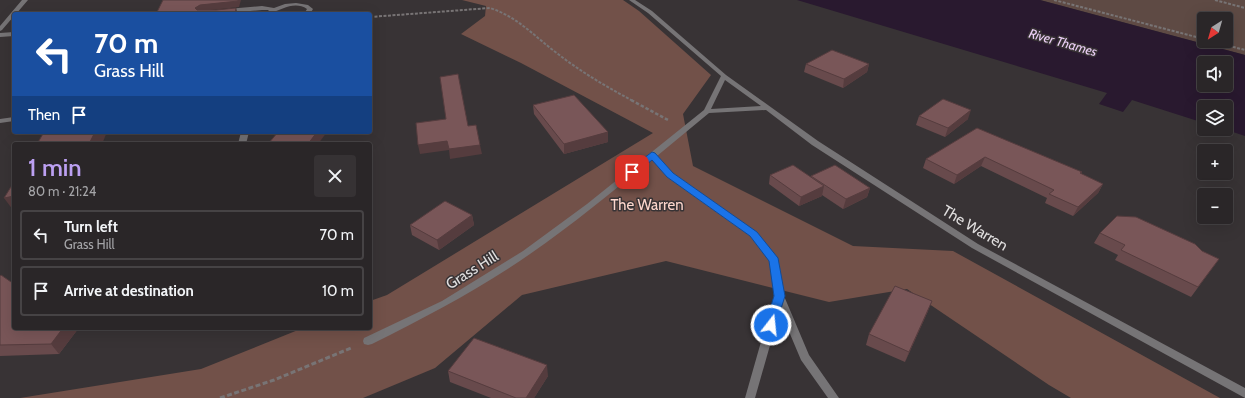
<!DOCTYPE html>
<meta charset="utf-8">
<style>
:root{--surface:#2a2628;--page:#363234;--text:#f1f3f6;--muted:#a5a5a8;--line:#464345;--accent:#bca0f2}
body{margin:0;font-family:Cabin,sans-serif;background:var(--page);color:var(--text);height:100vh;display:flex;flex-direction:column;font-size:15px;white-space:nowrap}
*{box-sizing:border-box;margin:0}
p{font-size:13px;color:var(--muted)}
.icon{flex:none;width:22px;height:22px;fill:none;stroke:currentColor;stroke-width:2;stroke-linecap:round;stroke-linejoin:round}
.map{position:relative;flex:1;overflow:hidden}
.drawer{position:absolute;left:12px;top:142px;width:360px;height:188px;display:flex;flex-direction:column;background:var(--surface);border-radius:4px;box-shadow:0 4px 16px #0002,0 0 0 1px var(--line)}
.drawer>*{flex:none}
.banner{position:absolute;left:12px;top:12px;width:360px;height:122px;border-radius:4px;box-shadow:0 4px 16px #0002,0 0 0 1px var(--line);background:#1a4fa0;color:#fff;overflow:hidden}
.needle{width:26px;rotate:217deg}
.buttons{position:absolute;left:1197px;top:12px;display:grid;gap:8px}
.buttons a{display:grid;place-items:center;width:36px;height:36px;border-radius:4px;background:var(--surface);box-shadow:0 4px 16px #0002,0 0 0 1px var(--line);font-size:20px}
.pin{position:absolute;display:grid;place-items:center;width:34px;height:34px;color:#fff;margin:-17px;border-radius:8px;box-shadow:0 2px 6px #0006}
.me{position:absolute;width:44px;margin:-22px;rotate:16deg;stroke-linejoin:round;filter:drop-shadow(0 0 3px #0008)}
.turn{display:flex;align-items:center;gap:14px;height:84px;padding:0 16px;font-size:18px}
.turn .icon{width:52px;height:52px;stroke-width:2.5}
.turn b{display:block;font-size:28px;line-height:34px}
.then{display:flex;align-items:center;height:38px;padding:0 16px;background:#0003;gap:8px;font-size:15px}
.round{display:grid;place-items:center;flex:none;width:42px;height:42px;border-radius:4px;background:var(--page)}
.head{display:flex;align-items:center;justify-content:space-between;height:68px;padding:0 16px}
h1{font-size:24px;font-weight:600;line-height:30px;color:var(--accent)}
ul{padding:0;list-style:none}
li{display:flex;align-items:center;gap:12px;height:50px;margin:0 8px 6px;padding:0 8px;border:2px solid var(--line);border-radius:4px}
li div{flex:1}
li b{display:block;font-size:15px}
li em{font-style:normal}
.map>svg:first-child{display:block}
.green{fill:#5e4a44;fill-rule:evenodd}
.forest{fill:#725149}
.water{fill:#29192f;fill-rule:evenodd}
.lines{fill:none;stroke-linecap:round;stroke-linejoin:round}
.path-far2{stroke:#787475;stroke-width:2;stroke-dasharray:3 1.5;stroke-linecap:butt}
.path-far1{stroke:#787475;stroke-width:2.5;stroke-dasharray:3.5 2;stroke-linecap:butt}
.path{stroke:#787475;stroke-width:3;stroke-dasharray:5 2.5;stroke-linecap:butt}
.service{fill:#767476;fill-rule:evenodd}
.minor{fill:#767476;fill-rule:evenodd}
.wall{fill:#684a4c}
.shaded-wall{fill:#553c3e}
.building{fill:#795658;stroke:#553c3e}
.route{fill:#1a73e8;stroke:#114b97}
.labels{text-anchor:middle;stroke-width:3;stroke-linejoin:round;paint-order:stroke}
.far-water-label{font-size:13px;font-style:italic;fill:#eed1f9;stroke:#383335}
.park-label{font-size:15px;fill:#fdd6cc;stroke:#383335}
.street-label{font-size:15px;fill:#e1dfdf;stroke:#383335}
</style>
<div class="map">
<svg width="1245" height="398" viewBox="0 0 1245 398">
<rect width="100%" height="100%" fill="#383335"/>
<path class="green" d="M 1040,0 L 1245,0 L 1245,55 ZM 1204,19 L 1226,19 L 1226,41 L 1204,41 Z"/>
<path class="forest" d="M 462,0 L 623,0 L 639,11 L 711,75 L 683,114 L 693,166 L 853,246 L 953,251 L 1220,398 L 1071,398 L 1049,385 L 907,289 L 829,302 L 666,261 L 522,295 L 435,368 L 363,398 L 20,398 L 201,369 L 303,328 L 370,328 L 370,301 L 387,295 L 653,133 L 521,63 L 461,34 L 485,16 L 486,6 Z"/>
<path class="water" d="M 797,0 L 1040,0 L 1245,55 L 1245,136 L 1224,129 L 1226,129 L 1226,107 L 1204,107 L 1204,123 L 1132,100 L 1123,112 L 1099,104 L 1107,93 ZM 1204,63 L 1226,63 L 1226,85 L 1204,85 Z"/>
<g class="lines">
<g class="path-far2">
<path d="M 1054,0 L 1204,39"/>
<path d="M 1215,0 L 1245,8"/>
<path d="M 370,17 L 490,8 C 518,17 535,37 558,54 C 581,72 607,87 633,101"/>
<path d="M 1211,41 L 1245,50"/>
</g>
<path class="path-far1" d="M 631,100 L 668,120"/>
<path class="path" d="M 220,398 L 274,380 L 351,348"/>
<g class="service">
<path d="M 14,117 L 14,121 L 0,123 L 0,119 Z"/>
<path d="M 241,132 L 249,132 L 246,144 L 238,144 Z"/>
<path d="M 779,293 L 782,294 L 784,296 L 809,355 L 839,398 L 828,398 L 801,360 L 774,296 L 776,294 Z"/>
</g>
<g class="minor">
<path d="M 22,0 L 28,0 L 16,14 L 14,14 L 14,16 L 2,30 L 0,31 L 0,26 Z"/>
<path d="M 629,0 L 635,0 L 652,11 L 726,75 L 818,141 L 978,244 L 1245,388 L 1245,398 L 972,248 L 812,145 L 766,110 L 709,113 L 657,156 L 673,173 L 756,232 L 778,260 L 784,296 L 755,398 L 745,398 L 774,296 L 770,261 L 750,236 L 667,177 L 652,159 C 612,192 572,225 530,254 C 480,289 426,317 372,344 L 368,345 L 364,344 L 363,341 L 364,338 L 442,301 L 523,251 L 587,204 L 704,110 L 721,76 L 648,13 ZM 725,80 L 761,106 L 711,109 Z"/>
<path d="M 296,3 L 308,5 L 313,9 L 310,14 L 304,14 L 307,9 C 295,1 282,9 270,14 L 267,12 L 269,10 L 262,10 L 227,13 L 224,11 L 227,9 L 262,6 L 274,8 L 285,4 Z"/>
<path d="M 14,32 L 14,36 L 0,37 L 0,33 Z"/>
</g>
</g>
<g class="wall">
<path d="M 806,64 L 869,64 L 867,72 L 843,88 L 804,72 Z"/>
<path d="M 533,105 L 608,142 L 564,154 L 534,114 Z"/>
<path d="M 919,116 L 968,119 L 945,137 L 916,125 Z"/>
<path d="M 977,128 L 1081,174 L 1103,184 L 1098,193 L 1073,216 L 1045,203 L 1047,198 L 981,166 L 954,184 L 923,168 L 926,159 Z"/>
<path d="M 770,175 L 811,177 L 811,176 L 870,188 L 867,197 L 843,209 L 822,195 L 822,196 L 799,206 L 769,184 Z"/>
<path d="M 472,215 L 474,225 L 439,250 L 412,235 L 410,225 Z"/>
<path d="M 1100,233 L 1202,251 L 1219,259 L 1191,297 L 1115,260 L 1118,255 L 1094,243 Z"/>
<path d="M 0,276 L 14,328 L 94,328 L 78,329 L 59,354 L 0,356 Z"/>
<path d="M 928,311 L 905,362 L 866,345 L 869,334 Z"/>
<path d="M 123,328 L 137,328 L 124,330 Z"/>
<path d="M 448,371 L 548,376 L 534,398 L 491,398 L 450,382 Z"/>
</g>
<g class="shaded-wall">
<path d="M 238,0 L 241,0 L 239,7 L 202,11 L 198,14 L 195,8 L 200,5 Z"/>
<path d="M 236,8 L 238,14 L 235,14 Z"/>
<path d="M 869,64 L 867,72 L 843,88 L 844,79 Z"/>
<path d="M 971,110 L 968,119 L 945,137 L 948,128 Z"/>
<path d="M 95,132 L 107,132 L 102,144 L 89,144 Z"/>
<path d="M 317,132 L 327,132 L 318,144 L 308,144 Z"/>
<path d="M 608,132 L 608,142 L 564,154 L 564,144 Z"/>
<path d="M 447,141 L 480,145 L 482,154 L 450,159 L 449,150 L 420,154 L 418,145 Z"/>
<path d="M 985,157 L 981,166 L 954,184 L 957,175 Z"/>
<path d="M 1103,184 L 1098,193 L 1073,216 L 1078,207 Z"/>
<path d="M 824,186 L 822,196 L 799,206 L 801,197 Z"/>
<path d="M 870,188 L 867,197 L 843,209 L 846,199 Z"/>
<path d="M 14,196 L 14,210 L 13,210 L 4,198 Z"/>
<path d="M 472,215 L 474,225 L 439,250 L 437,240 Z"/>
<path d="M 932,301 L 928,311 L 905,362 L 909,352 Z"/>
<path d="M 63,328 L 78,328 L 78,329 L 59,354 L 51,344 Z"/>
<path d="M 547,365 L 548,376 L 534,398 L 526,398 Z"/>
</g>
<g class="building">
<path d="M 163,0 L 238,0 L 238,1 L 200,5 L 195,8 L 197,10 L 216,10 L 236,8 L 235,14 L 156,14 Z"/>
<path d="M 832,50 L 869,64 L 844,79 L 806,64 Z"/>
<path d="M 458,74 L 468,126 L 476,125 L 480,145 L 449,149 L 447,141 L 418,145 L 416,123 L 446,119 L 440,77 Z"/>
<path d="M 574,95 L 608,132 L 564,144 L 533,105 Z"/>
<path d="M 943,99 L 971,110 L 948,128 L 919,116 Z"/>
<path d="M 977,128 L 1082,172 L 1080,173 L 1103,184 L 1078,207 L 1049,194 L 1054,190 L 985,157 L 957,175 L 926,159 Z"/>
<path d="M 44,132 L 95,132 L 89,144 L 37,144 Z"/>
<path d="M 278,132 L 317,132 L 308,144 L 268,144 Z"/>
<path d="M 793,165 L 824,186 L 801,197 L 770,175 Z"/>
<path d="M 835,165 L 870,188 L 846,199 L 811,176 Z"/>
<path d="M 14,182 L 14,196 L 4,198 Z"/>
<path d="M 445,201 L 472,215 L 437,240 L 410,225 Z"/>
<path d="M 1117,216 L 1136,217 L 1195,244 L 1202,251 L 1219,259 L 1198,287 L 1121,250 L 1125,245 L 1100,233 Z"/>
<path d="M 1,275 L 14,284 L 14,328 L 63,328 L 51,344 L 0,345 L 0,276 Z"/>
<path d="M 895,286 L 932,301 L 909,352 L 869,334 Z"/>
<path d="M 474,338 L 547,365 L 526,398 L 516,398 L 448,371 Z"/>
</g>
<path class="route" d="M 652,152 L 655,153 L 673,173 L 757,232 L 778,258 L 785,296 L 775,328 L 767,328 L 765,325 L 774,296 L 769,261 L 750,236 L 667,177 L 652,160 L 635,174 L 628,174 L 628,170 Z"/>
<g class="labels">
<g class="far-water-label">
<text transform="translate(1063 42) rotate(16)" y="5">River Thames</text>
</g>
<g class="park-label">
<text x="647" y="210">The Warren</text>
</g>
<g class="street-label">
<text transform="translate(975 228) rotate(31)" y="5">The Warren</text>
<text transform="translate(472 270) rotate(-32)" y="5">Grass Hill</text>
</g>
</g>
</svg>
<div class="buttons">
<a><svg class="needle" viewBox="-14 -14 28 28"><path d="M0-13l5 13h-10z" fill="#e53935"/><path d="M0 13l5-13h-10z" fill="#a5a5a8"/></svg></a>
<a><svg class="icon" aria-label="sound" viewBox="0 0 24 24"><path d="M4 9h4l5-4v14l-5-4H4zM17 9q2 3 0 6"/></svg></a>
<a><svg class="icon" aria-label="layers" viewBox="0 0 24 24"><path d="M12 4l9 5-9 5-9-5zM3 14l9 5 9-5"/></svg></a>
<a>+</a>
<a>−</a>
</div>
<div class="pin" style="left:632px;top:172px;background:#d93025"><svg class="icon" aria-label="arrive" viewBox="0 0 24 24"><path d="M6 21V4h12l-3 4 3 4H6"/></svg></div>
<svg class="me" style="left:771px;top:325px" viewBox="-20 -20 40 40"><circle r="17" fill="#1a73e8" stroke="#fff" stroke-width="3"/><path d="M0-11L8 9 0 5-8 9z" fill="#fff"/></svg>
<div class="banner">
<div class="turn"><svg class="icon" aria-label="left" viewBox="0 0 24 24"><path d="M17 20v-9H6M10 6l-5 5 5 5"/></svg><div><b>70 m</b>Grass Hill</div></div>
<div class="then">Then<svg class="icon" aria-label="arrive" viewBox="0 0 24 24"><path d="M6 21V4h12l-3 4 3 4H6"/></svg></div>
</div>
<section class="drawer">
<div class="head"><div><h1>1 min</h1><p>80 m · 21:24</p></div><a class="round"><svg class="icon" aria-label="close" viewBox="0 0 24 24"><path d="M6 6l12 12M18 6L6 18"/></svg></a></div>
<ul>
<li><svg class="icon" aria-label="left" viewBox="0 0 24 24"><path d="M17 20v-9H6M10 6l-5 5 5 5"/></svg><div><b>Turn left</b><p>Grass Hill</p></div><em>70 m</em></li>
<li><svg class="icon" aria-label="arrive" viewBox="0 0 24 24"><path d="M6 21V4h12l-3 4 3 4H6"/></svg><div><b>Arrive at destination</b></div><em>10 m</em></li>
</ul>
</section>
</div>
